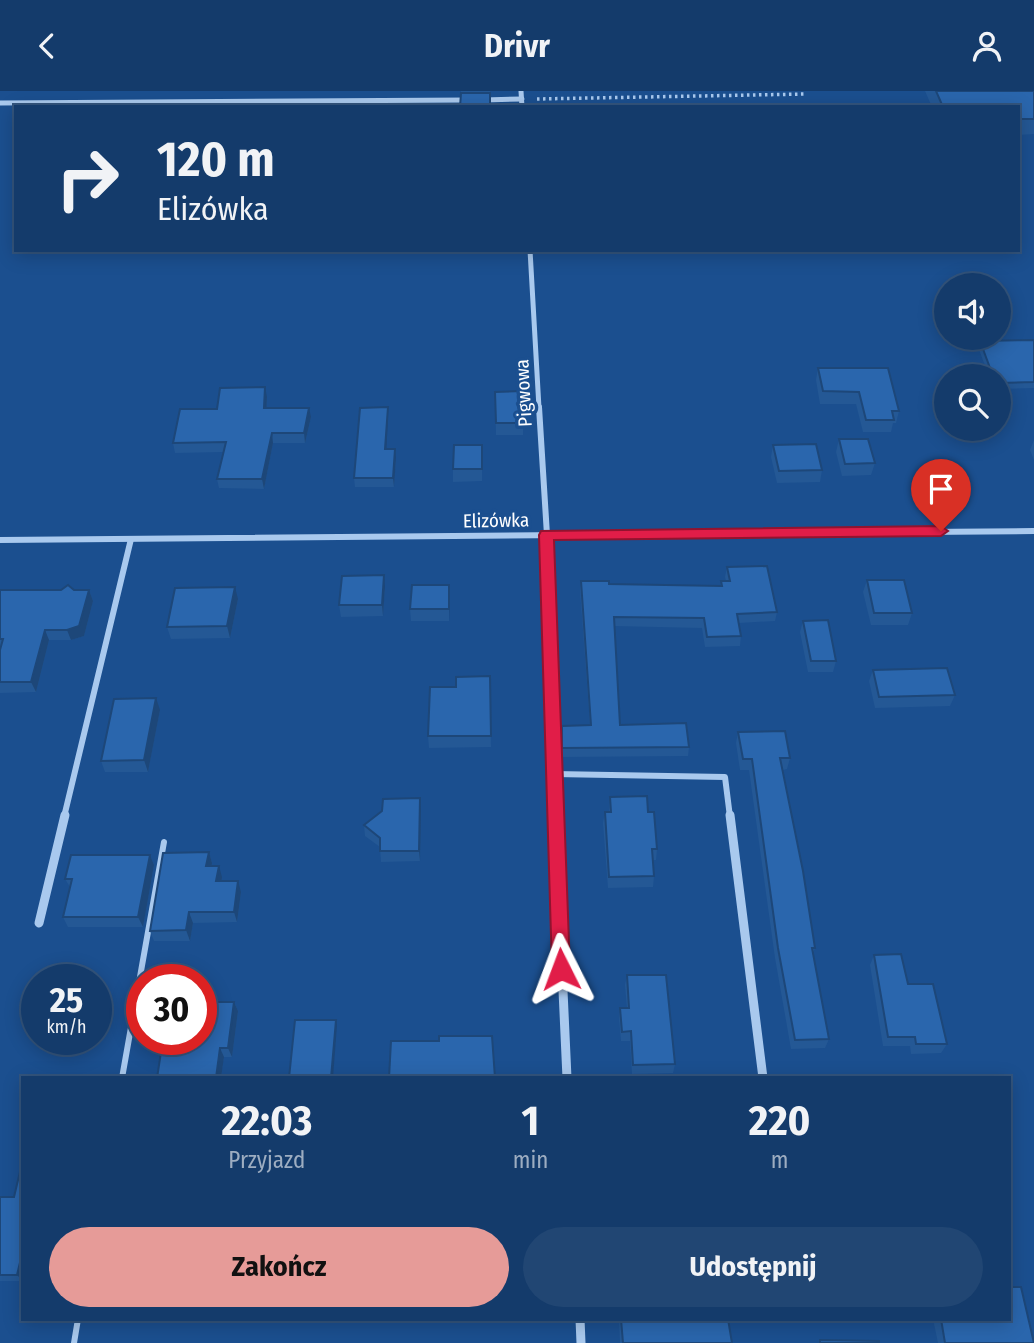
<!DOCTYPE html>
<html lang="pl">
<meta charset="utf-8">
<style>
:root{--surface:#143b6b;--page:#214673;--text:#f1f3f6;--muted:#9dadc1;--line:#33557e;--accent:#e69b98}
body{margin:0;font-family:"Fira Sans Condensed",sans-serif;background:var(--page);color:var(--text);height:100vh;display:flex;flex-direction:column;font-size:26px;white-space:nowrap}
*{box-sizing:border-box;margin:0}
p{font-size:23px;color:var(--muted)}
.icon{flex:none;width:38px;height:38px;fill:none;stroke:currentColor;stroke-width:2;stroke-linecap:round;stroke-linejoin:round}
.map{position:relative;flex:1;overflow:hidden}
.drawer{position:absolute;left:21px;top:985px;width:990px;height:245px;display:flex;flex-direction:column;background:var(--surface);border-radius:0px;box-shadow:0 4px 18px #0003,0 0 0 2px var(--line)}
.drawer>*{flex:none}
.top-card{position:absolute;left:14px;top:14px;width:1006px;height:147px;border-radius:0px;box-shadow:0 4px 18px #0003,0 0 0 2px var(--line);background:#143b6b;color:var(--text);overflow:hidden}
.fabs{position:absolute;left:934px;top:182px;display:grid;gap:14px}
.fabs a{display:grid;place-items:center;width:77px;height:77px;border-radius:50%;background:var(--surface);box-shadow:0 4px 18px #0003,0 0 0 2px var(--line);font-size:35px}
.speed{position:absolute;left:21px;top:873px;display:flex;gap:14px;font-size:35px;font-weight:700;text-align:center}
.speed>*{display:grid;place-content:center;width:91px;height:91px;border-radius:50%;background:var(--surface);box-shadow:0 4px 18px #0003,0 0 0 2px var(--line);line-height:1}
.speed small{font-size:18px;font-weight:400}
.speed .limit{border:10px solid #d22;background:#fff;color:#111}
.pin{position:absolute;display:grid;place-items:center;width:60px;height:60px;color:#fff;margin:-72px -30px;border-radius:50% 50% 50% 0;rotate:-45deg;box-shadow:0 0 7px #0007}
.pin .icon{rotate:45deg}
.me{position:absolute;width:77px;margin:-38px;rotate:357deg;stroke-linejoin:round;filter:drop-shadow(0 0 5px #0008)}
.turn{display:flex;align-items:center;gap:24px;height:147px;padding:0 28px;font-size:32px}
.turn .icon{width:91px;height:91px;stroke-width:2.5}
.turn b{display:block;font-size:49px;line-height:60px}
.eta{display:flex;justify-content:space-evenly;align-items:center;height:119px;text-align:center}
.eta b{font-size:42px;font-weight:700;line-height:49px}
.primary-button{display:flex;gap:14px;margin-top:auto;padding:14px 28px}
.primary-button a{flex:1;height:80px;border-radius:42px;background:var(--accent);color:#111;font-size:28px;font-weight:700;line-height:80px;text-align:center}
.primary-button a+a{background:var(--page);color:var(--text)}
header{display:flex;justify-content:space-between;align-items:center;height:91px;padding:0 28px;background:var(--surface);font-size:32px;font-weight:700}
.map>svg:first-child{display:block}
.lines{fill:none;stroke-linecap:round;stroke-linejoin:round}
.path{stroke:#a9c9ee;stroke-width:3.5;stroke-dasharray:2.5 3.5;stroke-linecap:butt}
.service{stroke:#a9c9ee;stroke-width:6}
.minor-far2{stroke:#a9c9ee;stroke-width:5}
.minor-far1{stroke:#a9c9ee;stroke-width:6}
.minor{stroke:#a9c9ee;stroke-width:9}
.wall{fill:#245895}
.shaded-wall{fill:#1d4779}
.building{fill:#2a66ad;stroke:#1d4779;stroke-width:2}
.route{fill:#e11d48;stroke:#92132f;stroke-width:2}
.labels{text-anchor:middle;stroke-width:7;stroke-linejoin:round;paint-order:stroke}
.street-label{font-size:19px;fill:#fff;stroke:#1b4f8f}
</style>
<header><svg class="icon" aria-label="back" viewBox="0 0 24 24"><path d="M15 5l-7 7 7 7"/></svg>Drivr<svg class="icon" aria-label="person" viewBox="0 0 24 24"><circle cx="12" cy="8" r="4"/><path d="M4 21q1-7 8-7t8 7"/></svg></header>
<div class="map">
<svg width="1034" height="1252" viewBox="0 0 1034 1252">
<rect width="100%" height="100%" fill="#1b4f8f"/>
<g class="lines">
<path class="path" d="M 537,8 L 806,3"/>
<g class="service">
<path d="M 122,987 L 164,751"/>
<path d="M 74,1252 L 78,1228"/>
</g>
<g class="minor-far2">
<path d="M 521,0 L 522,16"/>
<path d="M 484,9 L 522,8"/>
<path d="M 0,12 L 468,9"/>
<path d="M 530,159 L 539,317"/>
</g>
<g class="minor-far1">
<path d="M 539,316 L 547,444 L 555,726"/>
<path d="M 0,449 L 1034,440"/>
<path d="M 554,683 L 725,686 L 730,726"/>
<path d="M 64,726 L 131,448"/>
</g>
<g class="minor">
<path d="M 555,724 L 567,987"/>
<path d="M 730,724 L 763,987"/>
<path d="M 39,832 L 65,724"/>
<path d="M 580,1228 L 581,1252"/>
</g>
</g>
<g class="wall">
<path d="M 461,0 L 490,0 L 490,16 L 461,2 Z"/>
<path d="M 925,0 L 1034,0 L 1034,43 L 1018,44 L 1018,16 L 932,16 Z"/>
<path d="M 1034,249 L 1034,297 L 999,298 L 999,285 L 989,285 L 978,256 L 980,250 Z"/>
<path d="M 818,277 L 899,320 L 896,332 L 893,332 L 891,341 L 863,341 L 856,313 L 820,313 L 816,289 Z"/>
<path d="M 495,301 L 523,332 L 523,344 L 496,344 Z"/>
<path d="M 267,306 L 266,317 L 311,326 L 305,352 L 273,352 L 264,398 L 219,397 L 217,388 L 223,361 L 175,362 L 173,352 L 217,318 Z"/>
<path d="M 388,326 L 386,358 L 396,367 L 394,396 L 355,396 L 354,387 Z"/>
<path d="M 839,348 L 875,372 L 871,384 L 842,385 L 836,361 Z"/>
<path d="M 1034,349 L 1034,369 L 1030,359 Z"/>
<path d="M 482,354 L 482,390 L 453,391 L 453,378 Z"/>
<path d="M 773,354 L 822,379 L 820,391 L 777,392 L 771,366 Z"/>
<path d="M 727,476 L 777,521 L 775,530 L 739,532 L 741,545 L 740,555 L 705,556 L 702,537 L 614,535 L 620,634 L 689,656 L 688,665 L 562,666 L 562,635 L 590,634 L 580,499 L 581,490 L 609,493 L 721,495 L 721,490 L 726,490 L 725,486 Z"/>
<path d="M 867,489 L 912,522 L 908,534 L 871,534 L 863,501 Z"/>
<path d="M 449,494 L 449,530 L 411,530 L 410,518 Z"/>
<path d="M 385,496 L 383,525 L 341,526 L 339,514 Z"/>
<path d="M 0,499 L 89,499 L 93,510 L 84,545 L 71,549 L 49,549 L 36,601 L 0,602 Z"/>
<path d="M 238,508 L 230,547 L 171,548 L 167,536 Z"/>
<path d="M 803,530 L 836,570 L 833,581 L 808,581 L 800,541 Z"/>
<path d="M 873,579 L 955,604 L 950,615 L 875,617 L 869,590 Z"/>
<path d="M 490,585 L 491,656 L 429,657 L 428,645 Z"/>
<path d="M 160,619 L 148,681 L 105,681 L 101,670 Z"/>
<path d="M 738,641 L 790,667 L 787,678 L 783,679 L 815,857 L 813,862 L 829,948 L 825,957 L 791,958 L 775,867 L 749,679 L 740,679 L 736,652 Z"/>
<path d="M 610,706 L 648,721 L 657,758 L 656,769 L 653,769 L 654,785 L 653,796 L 608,797 L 603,732 L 605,721 L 609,721 Z"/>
<path d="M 420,707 L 421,718 L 420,770 L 381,771 L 380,756 L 365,745 L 364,734 Z"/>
<path d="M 209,761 L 212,772 L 212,775 L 222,786 L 221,790 L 241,801 L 237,831 L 193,832 L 190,850 L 154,850 L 150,840 Z"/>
<path d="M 150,764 L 154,774 L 143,836 L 68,836 L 63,826 L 70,796 L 65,788 Z"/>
<path d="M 874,864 L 908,893 L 947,953 L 941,962 L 911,963 L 910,955 L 883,955 L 870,874 Z"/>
<path d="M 627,884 L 675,973 L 673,982 L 632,983 L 630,950 L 621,950 L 619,927 L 620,917 L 627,917 L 625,894 Z"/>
<path d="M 234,911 L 238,920 L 232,966 L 224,966 L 221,987 L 157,987 Z"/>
<path d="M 23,1068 L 23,1190 L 0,1190 L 0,1106 L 14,1106 Z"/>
<path d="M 619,1228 L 728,1228 L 732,1252 L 620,1252 Z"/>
<path d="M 933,1228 L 1010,1228 L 1034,1252 L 938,1252 Z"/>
</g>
<g class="shaded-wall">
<path d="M 265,296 L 267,306 L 266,327 L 264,317 Z"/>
<path d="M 388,316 L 388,326 L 386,367 L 385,358 Z"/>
<path d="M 309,317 L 311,326 L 305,352 L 304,342 Z"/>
<path d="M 272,342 L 273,352 L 264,398 L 262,388 Z"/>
<path d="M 395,358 L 396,367 L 394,396 L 393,387 Z"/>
<path d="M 384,484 L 385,496 L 383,525 L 382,514 Z"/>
<path d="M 449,494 L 450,506 L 449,530 Z"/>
<path d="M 235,496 L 238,508 L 230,547 L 227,535 Z"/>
<path d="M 89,499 L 93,510 L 84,545 L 71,549 L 67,539 Z"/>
<path d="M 45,539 L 49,549 L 36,601 L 31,591 Z"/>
<path d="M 156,607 L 160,619 L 148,681 L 144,669 Z"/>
<path d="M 420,707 L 421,718 L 420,770 L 419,760 Z"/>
<path d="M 209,761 L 212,772 L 210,786 L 206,775 Z"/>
<path d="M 150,764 L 154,774 L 143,836 L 138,826 Z"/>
<path d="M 219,775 L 222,786 L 220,801 L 216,790 Z"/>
<path d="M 238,790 L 241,801 L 237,831 L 234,821 Z"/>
<path d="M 189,821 L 193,832 L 190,850 L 186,839 Z"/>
<path d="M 234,911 L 238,920 L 232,966 L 228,957 Z"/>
<path d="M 336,929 L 337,934 L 333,987 L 331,987 Z"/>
<path d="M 220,957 L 224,966 L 221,987 L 216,987 Z"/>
<path d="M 23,1159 L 23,1190 L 17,1184 Z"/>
</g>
<g class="building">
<path d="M 936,0 L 1034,0 L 1034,28 L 1018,28 L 1018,16 L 943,16 Z"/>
<path d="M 461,2 L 490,2 L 490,16 L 460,16 Z"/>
<path d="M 1034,249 L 1034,291 L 999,292 L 999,285 L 993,285 L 980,250 Z"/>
<path d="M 818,277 L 888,277 L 899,320 L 892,320 L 894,329 L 866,329 L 859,301 L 823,300 Z"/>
<path d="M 265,296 L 264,317 L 309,317 L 304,342 L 272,342 L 262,388 L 217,388 L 226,351 L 173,352 L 180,318 L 217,318 L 220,297 Z"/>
<path d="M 522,300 L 523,332 L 496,332 L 495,301 Z"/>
<path d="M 388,316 L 385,358 L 395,358 L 393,387 L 354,387 L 360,317 Z"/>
<path d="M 839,348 L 868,348 L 875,372 L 845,373 Z"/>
<path d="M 816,353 L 822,379 L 779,380 L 773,354 Z"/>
<path d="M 454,354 L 482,354 L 482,378 L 453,378 Z"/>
<path d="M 767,475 L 777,521 L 737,523 L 741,545 L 707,546 L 704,527 L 614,526 L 620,634 L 686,632 L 689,656 L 562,657 L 562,635 L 591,634 L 581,490 L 609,490 L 609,493 L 722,495 L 721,490 L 730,490 L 727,476 Z"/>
<path d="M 384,484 L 382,514 L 339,514 L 342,485 Z"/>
<path d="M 867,489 L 904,489 L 912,522 L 874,522 Z"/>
<path d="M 68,494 L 74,499 L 89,499 L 79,535 L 67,539 L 45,539 L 31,591 L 0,591 L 0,559 L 3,548 L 0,548 L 0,499 L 61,499 Z"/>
<path d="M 412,494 L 449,494 L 449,518 L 410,518 Z"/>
<path d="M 235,496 L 227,535 L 167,536 L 175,497 Z"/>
<path d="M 828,529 L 836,570 L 811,570 L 803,530 Z"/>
<path d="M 947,577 L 955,604 L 879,606 L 873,579 Z"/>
<path d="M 490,585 L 491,645 L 428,645 L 430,596 L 456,596 L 456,586 Z"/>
<path d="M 156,607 L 144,669 L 101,670 L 114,608 Z"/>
<path d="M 785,640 L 790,667 L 780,667 L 803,780 L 815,857 L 812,857 L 829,948 L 795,949 L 778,857 L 752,668 L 743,668 L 738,641 Z"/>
<path d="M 647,705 L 648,721 L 654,721 L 657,758 L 652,758 L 654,785 L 609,786 L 605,721 L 611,721 L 610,706 Z"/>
<path d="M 420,707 L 419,760 L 380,760 L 380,747 L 364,734 L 382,720 L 383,708 Z"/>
<path d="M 209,761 L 206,775 L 219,775 L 216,790 L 238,790 L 234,821 L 189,821 L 186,839 L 150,840 L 163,762 Z"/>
<path d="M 71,764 L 150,764 L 138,826 L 63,826 L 72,788 L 65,788 Z"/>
<path d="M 901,863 L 908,893 L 933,893 L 947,953 L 916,953 L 915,946 L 888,946 L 874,864 Z"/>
<path d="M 627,884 L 666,884 L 675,973 L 633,974 L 631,940 L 622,941 L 620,917 L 629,917 Z"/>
<path d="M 201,911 L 234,911 L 228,957 L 220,957 L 216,987 L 157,987 L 163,948 L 201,948 Z"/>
<path d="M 295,929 L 336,929 L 331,987 L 289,987 Z"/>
<path d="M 439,945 L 492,945 L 495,987 L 389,987 L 391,950 L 439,950 Z"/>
<path d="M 23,1068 L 23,1159 L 17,1184 L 0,1184 L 0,1106 L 14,1106 Z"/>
<path d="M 1010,1196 L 1021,1196 L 1034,1252 L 945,1252 L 941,1228 L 1010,1228 Z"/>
<path d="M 621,1228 L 728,1228 L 732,1252 L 623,1252 Z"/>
<path d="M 820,1249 L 879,1250 L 879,1252 L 820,1252 Z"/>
</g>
<path class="route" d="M 941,435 L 948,440 L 941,445 L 554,449 L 570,878 L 568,884 L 561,887 L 555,884 L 552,878 L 539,444 L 541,440 Z"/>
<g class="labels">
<g class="street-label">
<text transform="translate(523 302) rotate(-93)" y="7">Pigwowa</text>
<text transform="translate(496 429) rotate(-1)" y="7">Elizówka</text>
</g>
</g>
</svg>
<div class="fabs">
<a><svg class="icon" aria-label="sound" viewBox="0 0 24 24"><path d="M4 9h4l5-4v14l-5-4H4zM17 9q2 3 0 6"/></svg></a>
<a><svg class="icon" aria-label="search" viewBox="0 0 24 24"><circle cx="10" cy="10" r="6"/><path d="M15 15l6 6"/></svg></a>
</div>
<div class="speed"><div>25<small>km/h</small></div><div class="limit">30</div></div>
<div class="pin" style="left:941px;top:440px;background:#d93025"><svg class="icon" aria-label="arrive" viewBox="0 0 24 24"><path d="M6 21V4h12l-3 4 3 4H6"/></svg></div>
<svg class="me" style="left:561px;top:878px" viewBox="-20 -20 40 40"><path d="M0-17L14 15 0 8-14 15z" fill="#e11d48" stroke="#fff" stroke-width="4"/></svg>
<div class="top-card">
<div class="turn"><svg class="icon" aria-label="right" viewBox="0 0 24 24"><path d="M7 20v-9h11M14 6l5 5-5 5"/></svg><div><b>120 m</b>Elizówka</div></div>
</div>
<section class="drawer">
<div class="eta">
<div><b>22:03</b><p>Przyjazd</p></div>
<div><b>1</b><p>min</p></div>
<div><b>220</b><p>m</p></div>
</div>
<div class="primary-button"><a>Zakończ</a><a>Udostępnij</a></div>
</section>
</div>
